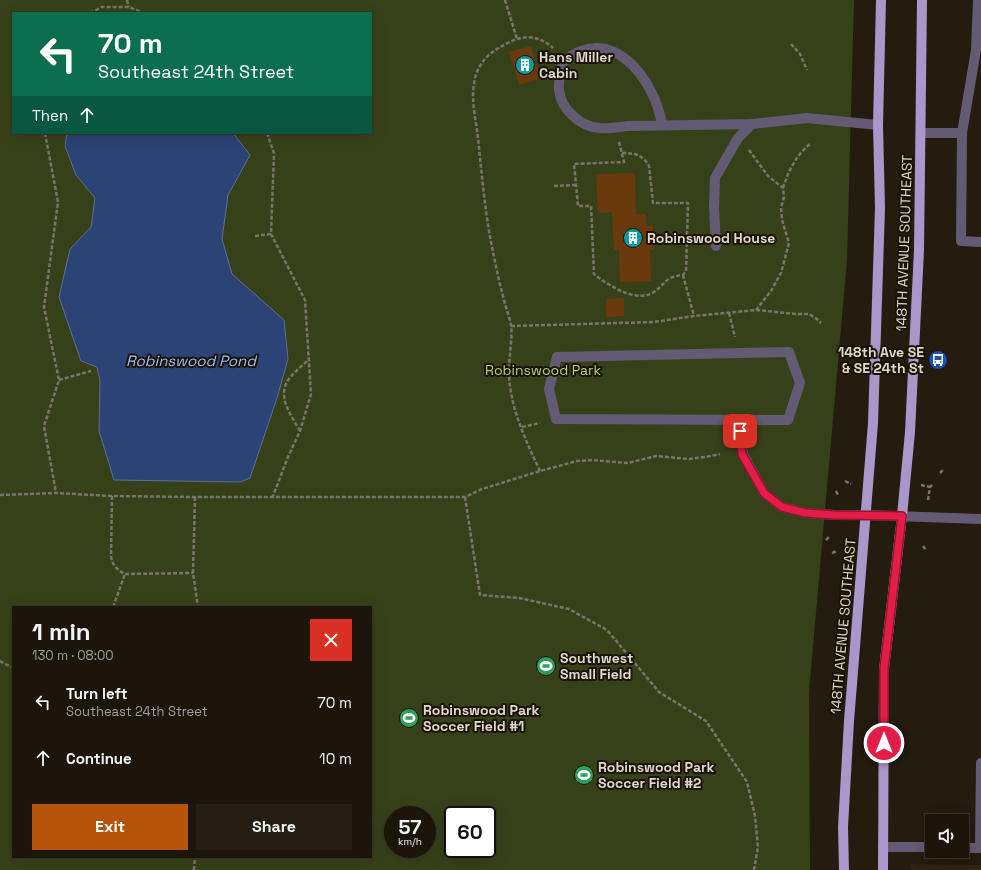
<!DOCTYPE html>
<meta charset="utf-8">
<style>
:root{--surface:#1b150a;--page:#241e13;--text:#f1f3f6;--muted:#a09f9c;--line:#39342b;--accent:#b45309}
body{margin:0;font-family:"Space Grotesk",sans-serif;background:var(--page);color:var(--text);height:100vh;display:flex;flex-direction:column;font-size:15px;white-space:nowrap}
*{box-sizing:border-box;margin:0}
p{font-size:13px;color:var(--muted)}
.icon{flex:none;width:22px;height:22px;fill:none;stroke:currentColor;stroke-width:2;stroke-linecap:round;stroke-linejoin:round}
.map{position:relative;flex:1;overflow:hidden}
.sheet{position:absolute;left:12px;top:606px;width:360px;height:252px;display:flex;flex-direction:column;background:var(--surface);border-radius:0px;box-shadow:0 4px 16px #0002,0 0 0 1px var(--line)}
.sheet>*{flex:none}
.top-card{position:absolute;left:12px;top:12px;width:360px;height:122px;border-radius:0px;box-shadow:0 4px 16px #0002,0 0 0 1px var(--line);background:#0b6e4f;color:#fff;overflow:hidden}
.tools{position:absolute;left:925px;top:814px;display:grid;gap:8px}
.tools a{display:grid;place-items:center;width:44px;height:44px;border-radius:0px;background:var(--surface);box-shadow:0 4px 16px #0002,0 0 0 1px var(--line);font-size:20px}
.speed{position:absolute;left:384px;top:806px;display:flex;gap:8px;font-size:20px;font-weight:700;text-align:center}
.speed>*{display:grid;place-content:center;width:52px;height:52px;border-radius:50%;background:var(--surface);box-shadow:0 4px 16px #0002,0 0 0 1px var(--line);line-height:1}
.speed small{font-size:10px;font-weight:400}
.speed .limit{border:2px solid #111;border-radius:6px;background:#fff;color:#111}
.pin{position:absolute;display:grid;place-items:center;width:34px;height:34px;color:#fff;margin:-17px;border-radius:8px;box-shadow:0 2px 6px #0006}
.me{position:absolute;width:44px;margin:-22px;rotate:0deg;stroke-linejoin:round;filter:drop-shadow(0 0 3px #0008)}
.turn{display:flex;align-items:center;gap:14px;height:84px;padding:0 20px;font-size:18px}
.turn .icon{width:52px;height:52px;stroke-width:2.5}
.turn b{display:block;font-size:28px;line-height:34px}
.then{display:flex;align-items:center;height:38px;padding:0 20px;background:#0003;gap:8px;font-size:15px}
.round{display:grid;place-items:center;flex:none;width:42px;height:42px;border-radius:0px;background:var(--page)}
.headline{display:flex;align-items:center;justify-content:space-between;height:68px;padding:0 20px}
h1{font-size:24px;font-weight:800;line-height:30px}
.cta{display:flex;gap:8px;margin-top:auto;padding:8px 20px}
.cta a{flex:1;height:46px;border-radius:0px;background:var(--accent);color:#fff;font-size:16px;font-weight:800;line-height:46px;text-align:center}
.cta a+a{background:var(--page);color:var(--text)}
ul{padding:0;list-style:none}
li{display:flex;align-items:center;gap:12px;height:56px;padding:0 20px}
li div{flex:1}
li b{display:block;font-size:15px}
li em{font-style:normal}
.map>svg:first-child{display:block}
.built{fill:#2f240f}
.green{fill:#374119;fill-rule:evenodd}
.water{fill:#2b4475;stroke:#607090}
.building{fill:#6a3a0c}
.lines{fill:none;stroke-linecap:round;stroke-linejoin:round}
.path{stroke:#7b7469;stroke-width:2.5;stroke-dasharray:4 2;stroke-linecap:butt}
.minor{stroke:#635a73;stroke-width:10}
.major{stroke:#aa97ca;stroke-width:10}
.route-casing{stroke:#92132f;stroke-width:10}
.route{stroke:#e11d48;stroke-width:7}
.labels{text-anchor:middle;stroke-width:4;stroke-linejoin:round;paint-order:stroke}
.poi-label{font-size:14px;font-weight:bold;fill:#ddd7ce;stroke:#1a1305;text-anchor:start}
.street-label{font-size:14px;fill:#ddd7ce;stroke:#1a1305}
.park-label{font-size:14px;fill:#b9d37a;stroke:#1a1305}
.water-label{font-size:15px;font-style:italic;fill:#9dbffc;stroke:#1a1305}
</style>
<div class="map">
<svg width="981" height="870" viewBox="0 0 981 870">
<rect width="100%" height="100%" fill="#241c0e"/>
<path class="built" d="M 910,864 L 981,865 L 981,870 L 910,870 Z"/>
<path class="green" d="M 0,0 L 854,0 L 847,260 L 809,692 L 810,870 L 0,870 ZM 13,13 L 371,13 L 371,133 L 13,133 ZM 13,607 L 371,607 L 371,857 L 13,857 ZM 393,815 L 427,815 L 427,849 L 393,849 ZM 453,815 L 487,815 L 487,849 L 453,849 Z"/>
<path class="water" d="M 67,133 L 233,133 L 250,155 L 228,195 L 222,239 L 232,274 L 284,320 L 288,359 L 277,398 L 250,478 L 240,482 L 114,480 L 99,431 L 100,381 L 97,367 L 81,361 L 59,297 L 70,249 L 91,227 L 95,198 L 76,175 L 65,146 Z"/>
<g class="building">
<path d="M 531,46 L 541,78 L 519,85 L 509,52 Z"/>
<path d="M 635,173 L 636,214 L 646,214 L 646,226 L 653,226 L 654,250 L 650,250 L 651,281 L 620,282 L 619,250 L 614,250 L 612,212 L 598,213 L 596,174 Z"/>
<path d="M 624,298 L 624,316 L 606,317 L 606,299 Z"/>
</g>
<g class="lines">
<g class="path">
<path d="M 127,0 L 129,7"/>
<path d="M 505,0 L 517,39"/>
<path d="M 90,13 L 102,7 L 129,7 L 144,13"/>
<path d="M 791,44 L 800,54 L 807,70"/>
<path d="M 45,133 L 58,202 L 44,307 L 59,380 L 44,426 L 56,493"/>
<path d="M 267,133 L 274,153 L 271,234 L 305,300 L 311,394 L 300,431 L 288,457 L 273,496"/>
<path d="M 619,142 L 624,162 L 574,164 L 578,206 L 591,206 L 594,274 C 608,285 636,304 654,292 C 666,284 664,277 683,275 L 686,271 L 688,203 L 653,203 L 649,166 C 643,155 635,153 622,153"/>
<path d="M 749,150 L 768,176 L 783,188 L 784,197 L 781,208 L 782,220 L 789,243 L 781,273 L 771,291 L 756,310"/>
<path d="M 554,186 L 575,185"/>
<path d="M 783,188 C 788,172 796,155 810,144"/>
<path d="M 255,236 L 271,234"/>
<path d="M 683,275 L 694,316"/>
<path d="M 729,313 L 735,337"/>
<path d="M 511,326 L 654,322 L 694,316 L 756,310 L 796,314 L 809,314 L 817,319 L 821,323"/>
<path d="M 59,380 L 91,371"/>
<path d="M 522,427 L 540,423"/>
<path d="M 300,431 C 292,417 279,400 286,384 C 290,375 301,367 308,360"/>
<path d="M 540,471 C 526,441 511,410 509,376 C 508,361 513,339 511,325 C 509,315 505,306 503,296 C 499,282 496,266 493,252 C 485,214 482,176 478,138 C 476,120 471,101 474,84 C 477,61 492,50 512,41 C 527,34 541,37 553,48"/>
<path d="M 940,473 L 943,470"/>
<path d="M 845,481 L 851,484"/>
<path d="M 921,485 L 930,487"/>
<path d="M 836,491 L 838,495"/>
<path d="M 0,495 L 56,493 L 112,496 L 195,497 L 465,497 L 482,489 L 540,471 L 577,461 L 592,460 L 628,463 L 656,456 L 689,459 L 705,457 L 720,454"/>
<path d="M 112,496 L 111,556 C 112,565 117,570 125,574 L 193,573"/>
<path d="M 195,497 L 193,573 L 198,607"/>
<path d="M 465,497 L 480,595 L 519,598 L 569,609 L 607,630 L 659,692 L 706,721 L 747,782 L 755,816 L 758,847 L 754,870"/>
<path d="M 928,500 L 930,487 L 932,485"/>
<path d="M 826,540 L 829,537"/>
<path d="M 923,546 L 926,550"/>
<path d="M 832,553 L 837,551"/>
<path d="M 113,607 L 125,574"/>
<path d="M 0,661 L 13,668"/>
<path d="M 194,870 L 195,857"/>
</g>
<g class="minor">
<path d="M 978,0 L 976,50 L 962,133 L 961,241 L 981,242"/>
<path d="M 662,125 C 655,79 611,21 563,62 C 561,70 558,81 559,90 C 561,109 580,127 600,128 C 609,129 618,127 628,126 L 752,124 L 807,118 L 878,125"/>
<path d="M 921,133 L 962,133"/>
<path d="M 716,246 L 714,207 L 715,178 L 738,138 L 752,124"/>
<path d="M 789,352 L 800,383 L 788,420 L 556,419 L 549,389 L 557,357 Z"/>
<path d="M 738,420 L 743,454 L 764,493 L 782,507 L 806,513 L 834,515 L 866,515 L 981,519"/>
<path d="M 883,847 L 932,847"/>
<path d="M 962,848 L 980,848 L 981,763"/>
</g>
<g class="major">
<path d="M 844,870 L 843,827 L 849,721 L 873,423 L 880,208 L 878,125 L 881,0"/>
<path d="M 883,870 L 884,669 L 902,516 L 910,432 L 919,250 L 922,0"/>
</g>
</g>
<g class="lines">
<g class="route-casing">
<path id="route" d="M 740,431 L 742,454 L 764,493 L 782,507 L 806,513 L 834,515 L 902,516 L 884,669 L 884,743"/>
</g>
<use href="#route" class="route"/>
</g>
<defs>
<g id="building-disc" transform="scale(1)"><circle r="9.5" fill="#0f9aa8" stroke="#1a1305"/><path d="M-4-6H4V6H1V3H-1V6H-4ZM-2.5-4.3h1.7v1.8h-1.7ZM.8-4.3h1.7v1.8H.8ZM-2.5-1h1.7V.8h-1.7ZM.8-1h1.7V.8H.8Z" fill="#fff"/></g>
<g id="bus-disc" transform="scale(1)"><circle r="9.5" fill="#1a4fb4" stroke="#1a1305"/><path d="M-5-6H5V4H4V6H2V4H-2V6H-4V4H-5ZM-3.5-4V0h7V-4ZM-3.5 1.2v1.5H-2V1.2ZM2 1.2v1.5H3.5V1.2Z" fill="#fff"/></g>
<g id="stadium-disc" transform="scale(1)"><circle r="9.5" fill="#2e9e5b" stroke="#1a1305"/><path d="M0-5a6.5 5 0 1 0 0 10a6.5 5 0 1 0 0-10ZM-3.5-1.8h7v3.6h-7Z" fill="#fff"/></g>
</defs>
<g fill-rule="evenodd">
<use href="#building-disc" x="525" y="65"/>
<use href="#building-disc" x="633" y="238"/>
<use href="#bus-disc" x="938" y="360"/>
<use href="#stadium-disc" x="546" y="666"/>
<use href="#stadium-disc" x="409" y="718"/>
<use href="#stadium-disc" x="584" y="775"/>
</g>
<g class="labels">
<g class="poi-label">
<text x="539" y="62">Hans Miller<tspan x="539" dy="16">Cabin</tspan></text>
<text x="647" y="243">Robinswood House</text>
<text x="924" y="357" text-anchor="end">148th Ave SE<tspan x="924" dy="16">&amp; SE 24th St</tspan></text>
<text x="560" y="663">Southwest<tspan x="560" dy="16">Small Field</tspan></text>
<text x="423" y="715">Robinswood Park<tspan x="423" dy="16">Soccer Field #1</tspan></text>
<text x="598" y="772">Robinswood Park<tspan x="598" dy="16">Soccer Field #2</tspan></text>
</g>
<g class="street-label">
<text transform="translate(904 243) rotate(-88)" y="5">148TH AVENUE SOUTHEAST</text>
<text transform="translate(843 626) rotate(-85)" y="5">148TH AVENUE SOUTHEAST</text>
</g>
<g class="park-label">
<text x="543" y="375">Robinswood Park</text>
</g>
<g class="water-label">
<text x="191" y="366">Robinswood Pond</text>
</g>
</g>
</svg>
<div class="tools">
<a><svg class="icon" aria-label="sound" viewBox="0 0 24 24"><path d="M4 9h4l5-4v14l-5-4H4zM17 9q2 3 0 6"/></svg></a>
</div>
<div class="speed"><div>57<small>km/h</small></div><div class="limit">60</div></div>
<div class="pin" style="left:740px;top:431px;background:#d93025"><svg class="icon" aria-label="arrive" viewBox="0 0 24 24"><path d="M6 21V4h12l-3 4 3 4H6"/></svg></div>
<svg class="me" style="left:884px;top:743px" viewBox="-20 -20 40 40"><circle r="17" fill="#e11d48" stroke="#fff" stroke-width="3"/><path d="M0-11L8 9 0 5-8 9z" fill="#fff"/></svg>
<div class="top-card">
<div class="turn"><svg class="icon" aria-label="left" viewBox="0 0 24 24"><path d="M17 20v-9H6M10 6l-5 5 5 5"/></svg><div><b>70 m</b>Southeast 24th Street</div></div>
<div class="then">Then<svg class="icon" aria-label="ahead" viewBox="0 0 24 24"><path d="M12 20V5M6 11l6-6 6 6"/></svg></div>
</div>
<section class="sheet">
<div class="headline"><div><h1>1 min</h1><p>130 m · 08:00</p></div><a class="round" style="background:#d93025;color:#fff"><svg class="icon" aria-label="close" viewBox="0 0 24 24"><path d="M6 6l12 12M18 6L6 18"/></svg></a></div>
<ul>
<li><svg class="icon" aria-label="left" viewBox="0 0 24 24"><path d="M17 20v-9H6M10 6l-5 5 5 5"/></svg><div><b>Turn left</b><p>Southeast 24th Street</p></div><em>70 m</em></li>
<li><svg class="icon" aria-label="ahead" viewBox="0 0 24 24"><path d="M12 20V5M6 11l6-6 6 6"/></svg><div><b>Continue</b></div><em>10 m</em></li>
</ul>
<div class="cta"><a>Exit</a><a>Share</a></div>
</section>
</div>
